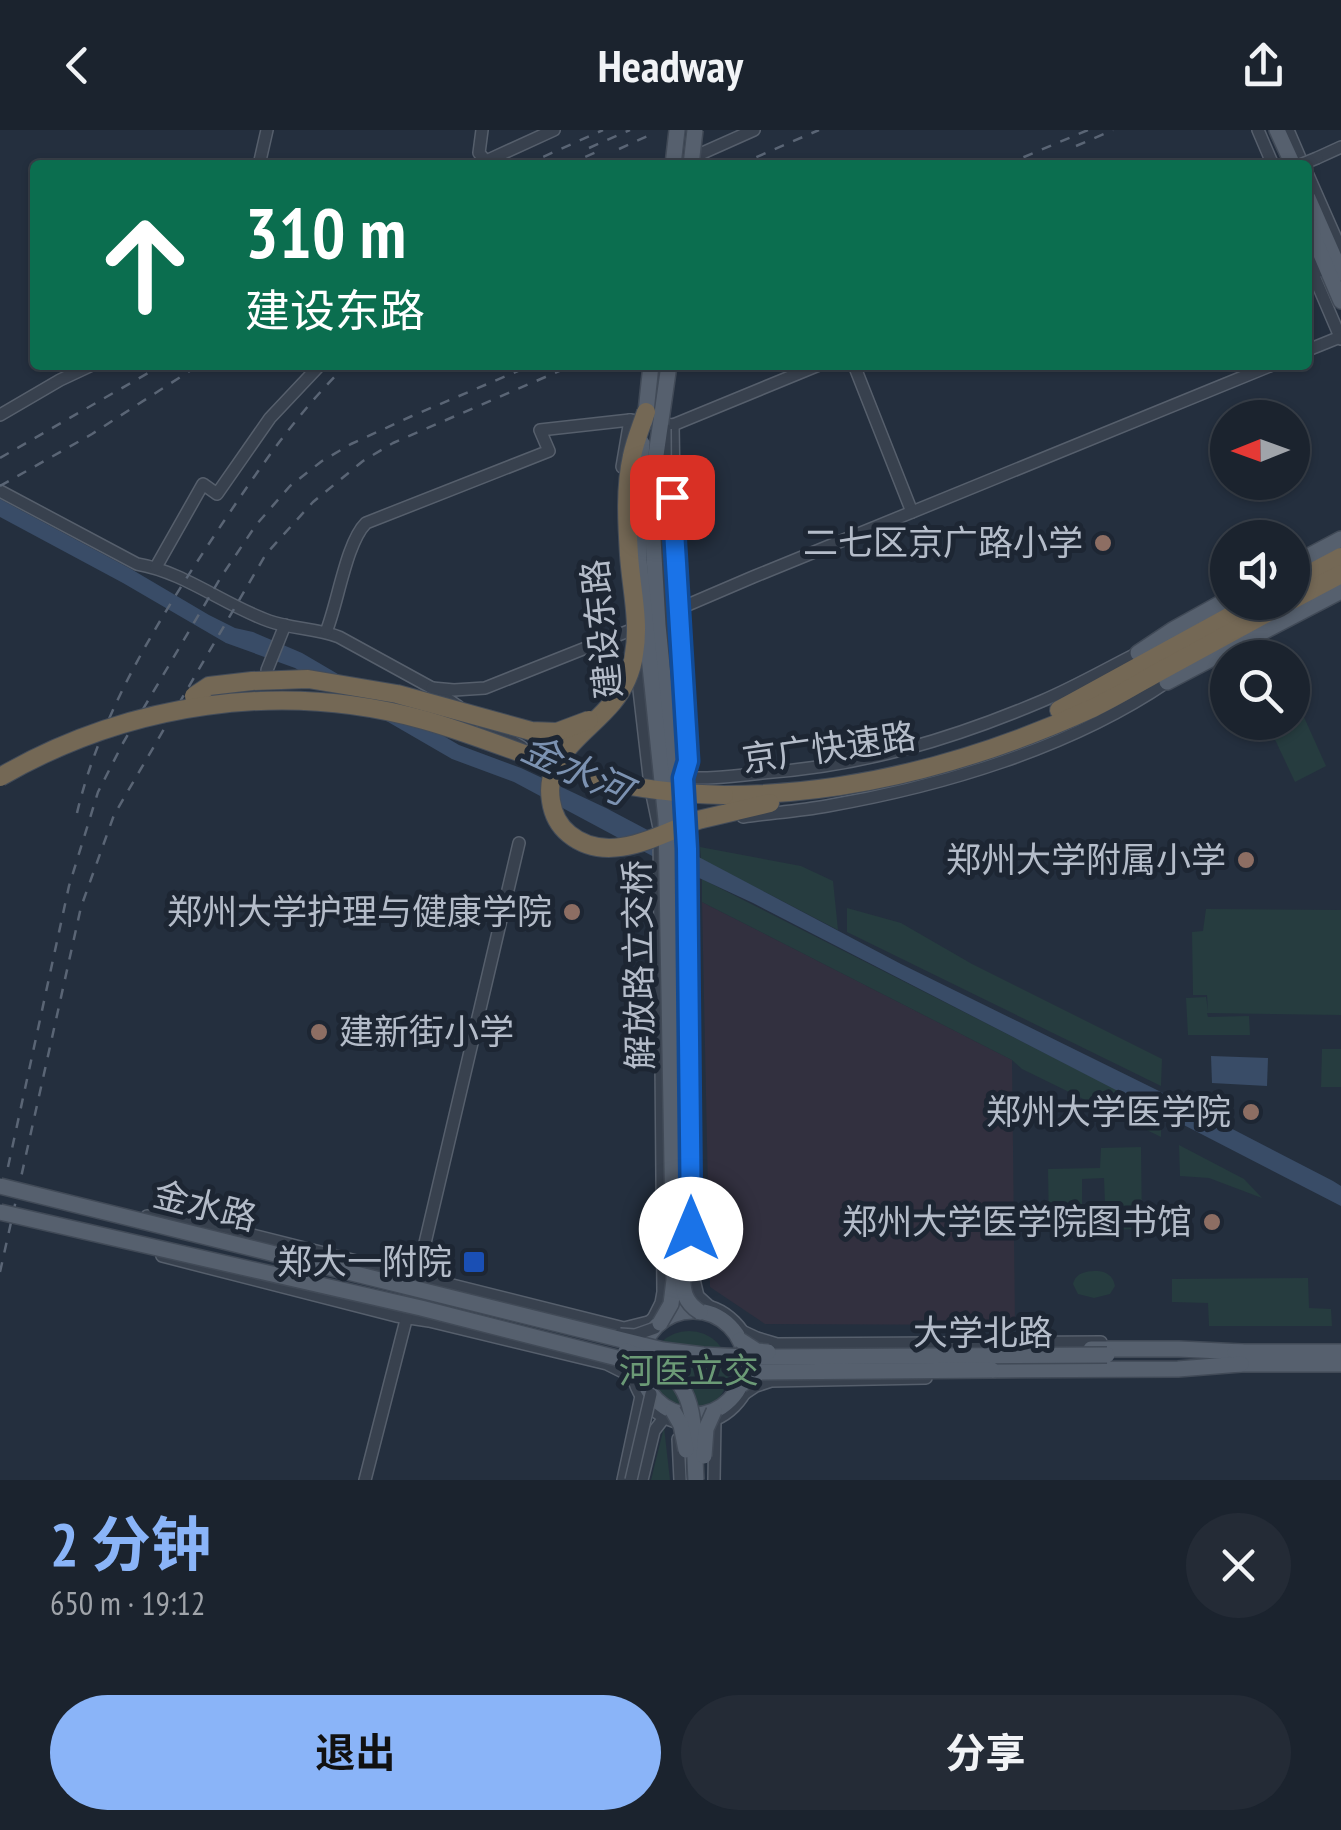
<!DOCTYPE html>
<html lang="zh">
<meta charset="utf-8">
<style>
:root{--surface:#1b232e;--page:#242b36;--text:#f1f3f6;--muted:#a0a4aa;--line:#39404a;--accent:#8ab4f8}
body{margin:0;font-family:"PT Sans Narrow","Noto Sans SC",sans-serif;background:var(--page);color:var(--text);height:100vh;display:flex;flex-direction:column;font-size:38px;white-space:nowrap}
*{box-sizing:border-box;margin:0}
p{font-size:32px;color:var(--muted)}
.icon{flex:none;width:55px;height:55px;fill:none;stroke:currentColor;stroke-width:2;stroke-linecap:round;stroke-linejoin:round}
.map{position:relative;height:1350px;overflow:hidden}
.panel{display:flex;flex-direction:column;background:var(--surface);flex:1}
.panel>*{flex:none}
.hud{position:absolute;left:30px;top:30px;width:1282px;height:210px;border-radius:10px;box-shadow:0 2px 8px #0004,0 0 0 2px var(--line);background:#0b6e4f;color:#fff;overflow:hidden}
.needle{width:65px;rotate:269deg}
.fabs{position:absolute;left:1210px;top:270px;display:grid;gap:20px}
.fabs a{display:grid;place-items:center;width:100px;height:100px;border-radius:50%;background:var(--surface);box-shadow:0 2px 8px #0004,0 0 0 2px var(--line);font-size:50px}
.pin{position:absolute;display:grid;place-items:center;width:85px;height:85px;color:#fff;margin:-42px;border-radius:20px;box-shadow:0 5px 15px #0006}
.me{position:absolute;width:110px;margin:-55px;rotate:0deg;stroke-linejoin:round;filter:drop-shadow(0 0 8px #0008)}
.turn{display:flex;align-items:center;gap:35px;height:210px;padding:0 50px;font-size:45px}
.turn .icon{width:130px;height:130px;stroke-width:2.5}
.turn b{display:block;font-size:70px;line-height:85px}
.round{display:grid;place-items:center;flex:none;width:105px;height:105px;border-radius:52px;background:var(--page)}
.head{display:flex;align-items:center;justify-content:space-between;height:170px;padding:0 50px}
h1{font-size:60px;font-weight:700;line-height:75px;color:var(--accent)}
.button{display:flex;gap:20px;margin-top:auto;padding:20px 50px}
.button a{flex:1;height:115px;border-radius:60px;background:var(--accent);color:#111;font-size:40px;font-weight:700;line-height:115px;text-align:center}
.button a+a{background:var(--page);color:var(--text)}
header{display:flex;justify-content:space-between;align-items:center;height:130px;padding:0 50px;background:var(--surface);font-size:45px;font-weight:700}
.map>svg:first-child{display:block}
.medical{fill:#32303f}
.green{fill:#263c3f}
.water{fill:#394c67}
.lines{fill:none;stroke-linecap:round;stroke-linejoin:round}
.minor-casing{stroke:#565f6c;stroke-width:14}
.major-casing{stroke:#414a57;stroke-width:18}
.highway-casing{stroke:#434c59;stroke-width:20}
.minor{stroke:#38414e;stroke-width:11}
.major{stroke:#56606e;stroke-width:15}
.highway{stroke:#746855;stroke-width:18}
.rail{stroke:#5a6575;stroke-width:2.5;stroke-dasharray:10 10;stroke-linecap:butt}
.minor-bridge-casing{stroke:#565f6c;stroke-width:14;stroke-linecap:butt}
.major-bridge-casing{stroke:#414a57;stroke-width:18;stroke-linecap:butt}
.highway-bridge-casing{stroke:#434c59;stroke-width:20;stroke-linecap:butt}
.minor-bridge{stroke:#38414e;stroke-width:11}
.major-bridge{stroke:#56606e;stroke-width:15}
.highway-bridge{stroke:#746855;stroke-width:18}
.route-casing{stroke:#114b97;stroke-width:25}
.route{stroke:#1a73e8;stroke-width:18}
.education-dot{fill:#8d6e63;stroke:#1d2633;stroke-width:4}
.transit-dot{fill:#1a4fb4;stroke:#1d2633;stroke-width:4}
.labels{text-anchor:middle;stroke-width:10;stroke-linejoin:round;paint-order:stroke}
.poi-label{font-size:35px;fill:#b4bcc9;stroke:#1d2633;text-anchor:end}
.street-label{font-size:35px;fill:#b4bcc9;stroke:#1d2633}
.park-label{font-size:35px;fill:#6b9a76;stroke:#1d2633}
.water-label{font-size:38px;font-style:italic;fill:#7c92b1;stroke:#1d2633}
</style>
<header><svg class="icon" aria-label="back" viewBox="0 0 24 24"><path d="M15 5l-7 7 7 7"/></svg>Headway<svg class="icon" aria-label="share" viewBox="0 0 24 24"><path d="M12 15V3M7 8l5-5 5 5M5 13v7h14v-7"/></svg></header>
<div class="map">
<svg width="1341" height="1350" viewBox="0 0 1341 1350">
<rect width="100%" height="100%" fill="#242f3e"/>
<path class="medical" d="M 702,772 L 1012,930 L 1015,1195 L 765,1194 L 710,1157 Z"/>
<g class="green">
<path d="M 1303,585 L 1326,636 L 1295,652 L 1271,601 L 1292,592 Z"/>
<path d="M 700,717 L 801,736 L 833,751 L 838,800 L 701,729 Z"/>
<path d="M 702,749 L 1161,982 L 1161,1007 L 1022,939 L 1012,930 L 702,772 Z"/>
<path d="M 847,778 L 901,793 L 972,834 L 1162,929 L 1161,956 L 847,802 Z"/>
<path d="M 1206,779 L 1341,780 L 1341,885 L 1207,883 L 1208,887 L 1249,886 L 1250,905 L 1188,905 L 1186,868 L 1206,867 L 1208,881 L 1207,865 L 1193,865 L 1192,802 L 1203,801 Z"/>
<path d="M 1322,919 L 1341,919 L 1341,957 L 1321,957 Z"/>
<path d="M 1179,1015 L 1244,1049 L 1262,1068 L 1209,1048 L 1180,1046 Z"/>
<path d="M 1141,1017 L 1142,1099 L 1106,1100 L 1104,1048 L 1082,1049 L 1082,1096 L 1049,1096 L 1048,1039 L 1100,1038 L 1101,1018 Z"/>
<path d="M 1098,1141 C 1107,1142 1113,1146 1115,1156 L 1110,1164 L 1094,1168 L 1078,1164 L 1073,1154 C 1076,1142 1087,1141 1098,1141 Z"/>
<path d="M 1308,1148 L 1309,1178 L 1331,1179 L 1332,1196 L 1209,1196 L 1208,1173 L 1172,1172 L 1172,1149 Z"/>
<circle cx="689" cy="1241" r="40"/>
<path d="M 664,1297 L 670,1350 L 651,1350 Z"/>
</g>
<g class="water">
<path d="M 0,369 L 131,439 L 209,485 L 235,498 L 253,502 L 302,523 L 459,615 L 521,638 L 606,678 L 901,834 L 1159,961 L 1333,1051 L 1341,1056 L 1341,1076 L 753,773 L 656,728 L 514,652 L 452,629 L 295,538 L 226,513 L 123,453 L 0,387 Z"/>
<path d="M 1211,926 L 1268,928 L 1267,956 L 1212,953 Z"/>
</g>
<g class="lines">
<g class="minor-casing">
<g id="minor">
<path d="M 482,0 L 479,23 L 486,31 L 554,0"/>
<path d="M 1258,0 L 1273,35"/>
<path d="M 1288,0 L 1303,35"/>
<path d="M 1317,28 L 1341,17"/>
<path d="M 689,29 L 754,0"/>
<path d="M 259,35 L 267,0"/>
<path d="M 1308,45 L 1341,120"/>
<path d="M 1308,113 L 1320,141"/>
<path d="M 1308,132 L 1341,209"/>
<path d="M 1308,220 L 1340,207"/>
<path d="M 854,235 L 912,382"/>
<path d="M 0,285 L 60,250 L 92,235"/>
<path d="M 673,295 L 675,418 L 688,631 L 685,638"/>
<path d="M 622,337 L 630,290"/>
<path d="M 0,361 L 137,434 C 184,442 224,475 269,491 C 291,499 316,498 339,507 L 432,558 L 459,577"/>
<path d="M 156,437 L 203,354 L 217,364 L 270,288 L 320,235"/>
<path d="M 662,486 L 753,447 L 1272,235"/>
<path d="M 326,502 C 338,473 346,413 366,393 L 549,321 L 540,300 L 630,290 L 673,295 L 819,235"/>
<path d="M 636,534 L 650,655 L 659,698 L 663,1162 L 661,1173 L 654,1187"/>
<path d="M 267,540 L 285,495"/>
<path d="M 432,558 L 454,560 L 485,558 L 641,496"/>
<path d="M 482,593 L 522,617"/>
<path d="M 680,629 L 683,642 L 687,719 L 691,1137 L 698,1166 L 709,1176"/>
<path d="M 678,647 C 706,650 735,646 762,643 C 862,636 950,610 1042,571 C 1075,557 1106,539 1138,523"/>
<path d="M 743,687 C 771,683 799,681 827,676 C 942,656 1070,618 1167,552"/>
<path d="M 147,1086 L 196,1091 L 624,1198 L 648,1192"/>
<path d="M 162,1126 L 396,1186 L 429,1191 L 607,1234 L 627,1244 L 634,1252"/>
<circle cx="692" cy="1234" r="60"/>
<path d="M 742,1201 L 757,1208 L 777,1214 L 1101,1212"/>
<path d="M 744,1264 L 756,1256 L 771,1251 L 926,1248"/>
<path d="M 678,1309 L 680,1350"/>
<path d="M 365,1350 L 417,1147 L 519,713"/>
<path d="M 623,1350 L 641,1266"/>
<path d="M 642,1350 L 654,1301 L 664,1288"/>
<path d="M 714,1350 L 715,1290"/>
</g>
</g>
<g class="major-casing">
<g id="major">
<path d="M 1277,0 L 1293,35"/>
<path d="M 673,35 L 677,0"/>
<path d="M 1308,68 L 1341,143"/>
<path d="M 1308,94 L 1341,171"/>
<path d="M 1292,435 L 1341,409"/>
<path d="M 1138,523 L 1174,499 L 1228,469"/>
<path d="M 1167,552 L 1341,461"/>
<circle cx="693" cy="1233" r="52"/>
<path d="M 1091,1219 L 1179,1219 L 1242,1222"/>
<path d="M 1235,1222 L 1341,1222"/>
<path d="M 1231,1234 L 1341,1234"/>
<path d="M 992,1240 L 1178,1239 L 1241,1234"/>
</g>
</g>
<g class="highway-casing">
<g id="highway">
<path d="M 1292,453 L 1341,427"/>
<path d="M 1292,470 L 1341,444"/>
<path d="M 1059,580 L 1256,472"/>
<path d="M 724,665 C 852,665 977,631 1093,578 C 1118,566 1142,551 1166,538 C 1207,516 1247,494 1287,472"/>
<path d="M 698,690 L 770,673"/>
</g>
</g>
<use href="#minor" class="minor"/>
<use href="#major" class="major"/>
<use href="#highway" class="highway"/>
<g class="rail">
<path d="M 1076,16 L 1113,0"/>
<path d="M 589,18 L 630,0"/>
<path d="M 619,19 L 652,4"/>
<path d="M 525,35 L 603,0"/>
<path d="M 567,35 L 603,19"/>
<path d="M 738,35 L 819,0"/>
<path d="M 1005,35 L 1088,0"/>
<path d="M 0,328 L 162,235"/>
<path d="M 0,356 L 92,304 L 199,235"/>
<path d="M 77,683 C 102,577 164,481 224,391 C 263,333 296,285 346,235"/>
<path d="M 8,1037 L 69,756 L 98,662 L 123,613 L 221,447 L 256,395 L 290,356 L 322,331 L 351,314 L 412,286 L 532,235"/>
<path d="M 0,1142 L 81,777 L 114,685 L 266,424 L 313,372 L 363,331 L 393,313 L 573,235"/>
</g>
<g class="minor-bridge-casing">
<g id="minor-bridge">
<path d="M 1300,35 L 1317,28"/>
<path d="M 665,299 L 666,466 L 680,629"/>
<path d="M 620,1204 L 635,1205 L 655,1198"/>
<path d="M 631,1350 L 651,1264"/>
</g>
</g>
<g class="major-bridge-casing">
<g id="major-bridge">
<path d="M 691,35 L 695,0"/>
<path d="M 669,235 L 654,339 L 652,391 L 658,495 L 677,688 L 682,990"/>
<path d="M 645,291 L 651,235"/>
<path d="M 642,313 L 638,364 L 639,430 L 666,690 L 674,1150 L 671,1174 L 660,1193"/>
<path d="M 0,1056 L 663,1220 L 703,1225 L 745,1227 L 1107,1225"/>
<path d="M 0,1082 L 421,1178 L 621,1229 L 628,1231 L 643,1246"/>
<path d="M 682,1143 C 683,1161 684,1172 700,1182"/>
<path d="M 740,1210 L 757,1221 L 768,1222"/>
<path d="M 626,1221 C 701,1246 692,1282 696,1350"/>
<path d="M 741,1255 L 760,1242 L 992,1240"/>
<path d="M 673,1281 L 681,1295 L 686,1320"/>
<path d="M 704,1326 L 706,1299 L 714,1281"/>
</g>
</g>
<g class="highway-bridge-casing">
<g id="highway-bridge">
<path d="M 646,282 C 641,297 635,311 632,326 C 625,357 627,393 629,425 C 631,457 640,492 634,524 C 632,541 624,559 613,572 C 588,603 543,625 551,671 C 553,685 558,695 569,704 C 608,736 658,705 698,690"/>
<path d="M 194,566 L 209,556 L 252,551 L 308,549 L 397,564 L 531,601 L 557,602 L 589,590"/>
<path d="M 0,647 C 128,573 281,550 424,590 C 485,607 543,634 604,650 C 643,660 684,664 724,665"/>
</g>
</g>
<use href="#minor-bridge" class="minor-bridge"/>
<use href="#major-bridge" class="major-bridge"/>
<use href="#highway-bridge" class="highway-bridge"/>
</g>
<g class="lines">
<g class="route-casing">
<path id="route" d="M 672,367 L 688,631 L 683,648 L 687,719 L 691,1099"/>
</g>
<use href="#route" class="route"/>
</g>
<g class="education-dot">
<circle cx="1103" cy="413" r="10"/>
<circle cx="1246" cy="730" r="10"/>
<circle cx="572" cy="782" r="10"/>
<circle cx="319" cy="902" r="10"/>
<circle cx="1251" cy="982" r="10"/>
<circle cx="1212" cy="1092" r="10"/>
</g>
<rect class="transit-dot" x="462" y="1120" width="24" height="24" rx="5"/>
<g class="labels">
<g class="poi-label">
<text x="1083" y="425">二七区京广路小学</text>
<text x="1226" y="742">郑州大学附属小学</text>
<text x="552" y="794">郑州大学护理与健康学院</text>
<text x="339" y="914" text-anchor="start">建新街小学</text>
<text x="1231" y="994">郑州大学医学院</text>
<text x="1192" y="1104">郑州大学医学院图书馆</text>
<text x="452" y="1144">郑大一附院</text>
</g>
<g class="street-label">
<text transform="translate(602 499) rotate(-96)" y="12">建设东路</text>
<text transform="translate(829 618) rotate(-8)" y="12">京广快速路</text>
<text transform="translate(639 835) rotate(-91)" y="12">解放路立交桥</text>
<text transform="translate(205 1076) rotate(14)" y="12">金水路</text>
<text x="983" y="1215">大学北路</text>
</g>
<g class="park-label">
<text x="689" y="1253">河医立交</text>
</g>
<g class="water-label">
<text transform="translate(576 640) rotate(25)" y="13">金水河</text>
</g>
</g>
</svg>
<div class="fabs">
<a><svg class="needle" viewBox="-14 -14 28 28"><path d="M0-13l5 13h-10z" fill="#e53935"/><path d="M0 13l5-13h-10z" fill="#a0a4aa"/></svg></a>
<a><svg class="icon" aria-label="sound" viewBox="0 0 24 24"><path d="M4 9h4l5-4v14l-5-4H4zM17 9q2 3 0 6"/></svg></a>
<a><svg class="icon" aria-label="search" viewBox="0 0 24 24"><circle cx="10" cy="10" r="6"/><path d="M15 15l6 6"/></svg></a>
</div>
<div class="pin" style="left:672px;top:367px;background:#d93025"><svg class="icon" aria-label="arrive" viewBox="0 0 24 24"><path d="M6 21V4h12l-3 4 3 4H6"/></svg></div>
<svg class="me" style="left:691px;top:1099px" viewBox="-20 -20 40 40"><circle r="19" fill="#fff"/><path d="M0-13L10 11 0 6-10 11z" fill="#1a73e8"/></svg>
<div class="hud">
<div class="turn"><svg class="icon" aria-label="ahead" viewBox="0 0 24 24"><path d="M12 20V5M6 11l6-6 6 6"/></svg><div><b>310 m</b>建设东路</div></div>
</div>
</div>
<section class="panel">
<div class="head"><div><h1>2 分钟</h1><p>650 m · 19:12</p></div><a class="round"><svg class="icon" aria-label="close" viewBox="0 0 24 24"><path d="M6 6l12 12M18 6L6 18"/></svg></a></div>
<div class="button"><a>退出</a><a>分享</a></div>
</section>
